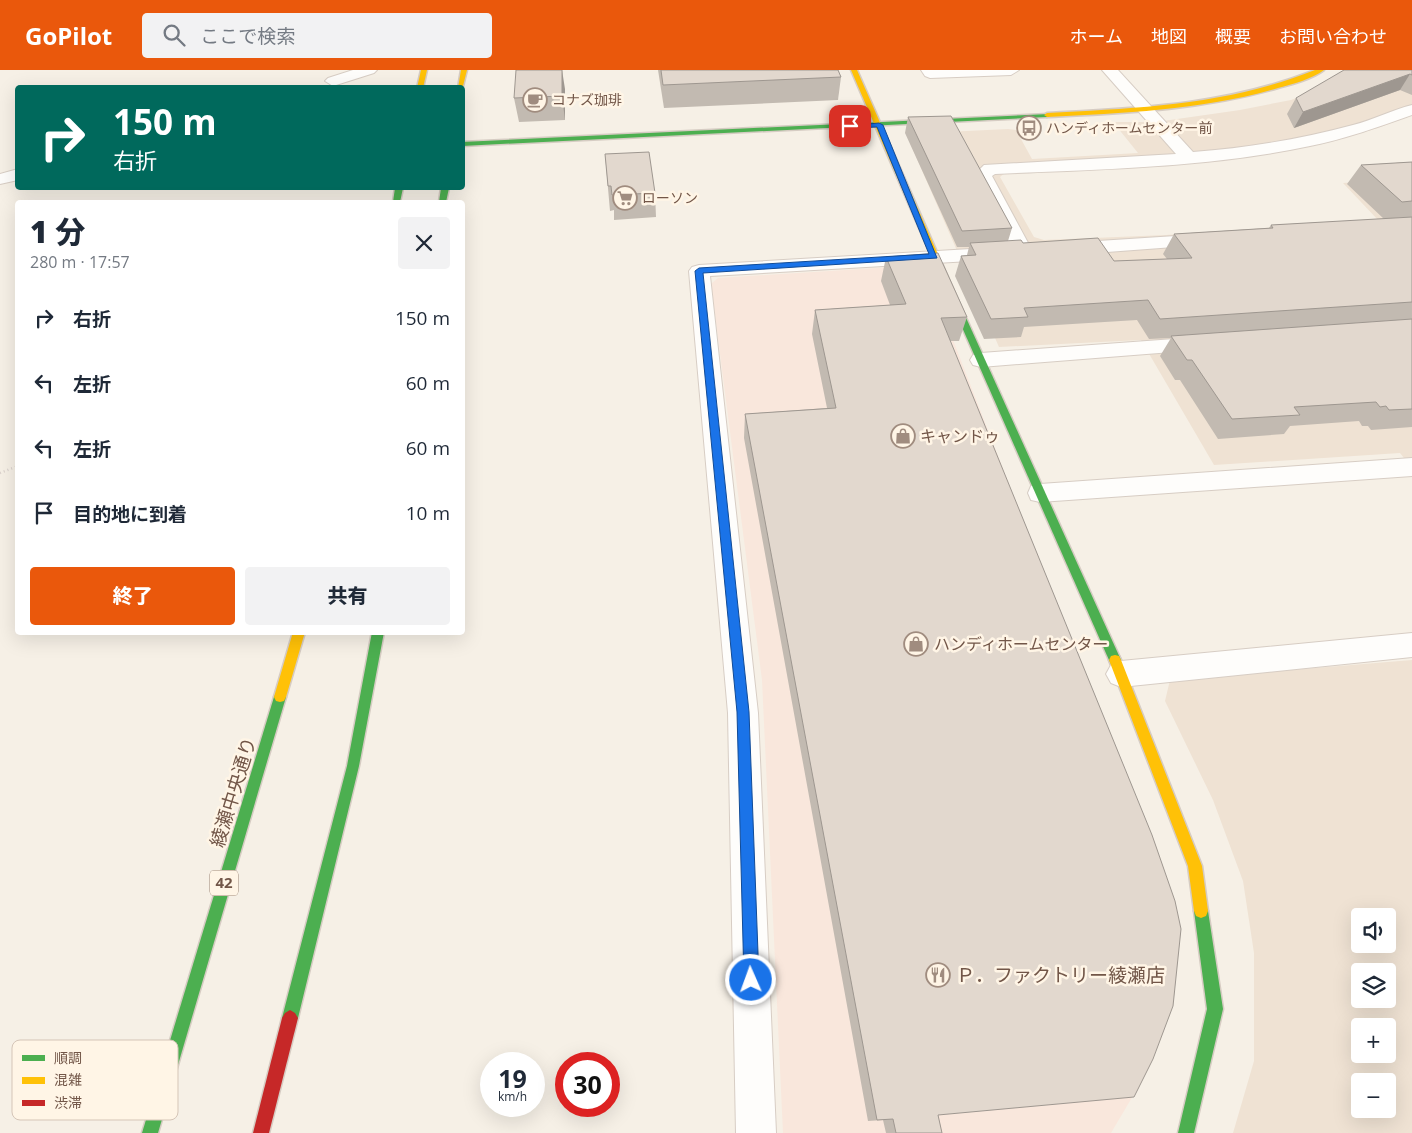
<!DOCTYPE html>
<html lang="ja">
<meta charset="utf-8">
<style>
:root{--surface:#fff;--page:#f2f2f3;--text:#1f2937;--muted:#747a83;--accent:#ea580c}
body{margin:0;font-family:"Open Sans","Noto Sans JP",sans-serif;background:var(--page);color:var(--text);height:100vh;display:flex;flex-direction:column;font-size:19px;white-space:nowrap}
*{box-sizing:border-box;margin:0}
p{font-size:16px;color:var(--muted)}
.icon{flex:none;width:28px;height:28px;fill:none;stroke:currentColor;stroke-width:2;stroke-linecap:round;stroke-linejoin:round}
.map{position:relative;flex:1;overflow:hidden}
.details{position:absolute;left:15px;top:130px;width:450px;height:435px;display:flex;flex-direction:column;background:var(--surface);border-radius:5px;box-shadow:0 5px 20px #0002}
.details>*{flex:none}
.top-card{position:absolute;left:15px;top:15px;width:450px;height:105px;border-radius:5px;box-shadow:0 5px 20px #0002;background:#00695c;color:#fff;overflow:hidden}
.controls{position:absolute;left:1351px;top:838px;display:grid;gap:10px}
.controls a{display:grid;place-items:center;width:45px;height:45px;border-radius:5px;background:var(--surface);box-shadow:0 5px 20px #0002;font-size:25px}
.speed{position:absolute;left:480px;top:982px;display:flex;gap:10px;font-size:25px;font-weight:700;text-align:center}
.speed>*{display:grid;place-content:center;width:65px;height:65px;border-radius:50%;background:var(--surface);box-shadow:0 5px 20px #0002;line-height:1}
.speed small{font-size:12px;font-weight:400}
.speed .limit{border:8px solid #d22;background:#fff;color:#111}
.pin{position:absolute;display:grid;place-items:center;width:42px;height:42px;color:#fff;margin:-21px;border-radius:10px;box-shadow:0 2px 8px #0006}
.me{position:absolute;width:55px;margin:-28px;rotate:358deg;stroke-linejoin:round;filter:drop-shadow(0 0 4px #0008)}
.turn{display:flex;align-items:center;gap:18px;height:105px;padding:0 15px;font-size:22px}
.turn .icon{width:65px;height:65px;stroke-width:2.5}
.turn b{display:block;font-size:35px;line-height:42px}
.round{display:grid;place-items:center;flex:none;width:52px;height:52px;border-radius:5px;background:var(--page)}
.overview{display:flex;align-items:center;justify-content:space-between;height:85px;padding:0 15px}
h1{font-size:30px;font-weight:800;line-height:38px}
.button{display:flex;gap:10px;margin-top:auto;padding:10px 15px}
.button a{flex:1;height:58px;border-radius:5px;background:var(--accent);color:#fff;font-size:20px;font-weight:800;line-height:58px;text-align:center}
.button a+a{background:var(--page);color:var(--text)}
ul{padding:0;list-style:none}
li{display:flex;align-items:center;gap:15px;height:65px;padding:0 15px}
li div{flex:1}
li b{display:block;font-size:19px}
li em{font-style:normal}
header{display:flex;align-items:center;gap:30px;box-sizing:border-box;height:70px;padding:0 25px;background:var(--accent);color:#fff}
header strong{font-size:24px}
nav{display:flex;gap:28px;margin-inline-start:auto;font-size:18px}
.search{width:350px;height:45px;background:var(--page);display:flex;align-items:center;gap:12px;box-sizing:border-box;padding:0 18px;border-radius:5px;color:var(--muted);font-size:19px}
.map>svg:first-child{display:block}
.residential{fill:#efe2d3;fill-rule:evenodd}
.commercial{fill:#f9e7dc}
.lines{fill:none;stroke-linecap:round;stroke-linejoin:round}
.street-casing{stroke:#d7cdc4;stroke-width:2}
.fast-casing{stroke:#d6ccc3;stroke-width:3}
.slow-casing{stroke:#d6ccc3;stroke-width:3}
.jam-casing{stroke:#d6ccc3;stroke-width:3}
.path{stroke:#d9d0cb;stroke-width:2.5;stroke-dasharray:1 3;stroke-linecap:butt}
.street{fill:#fefdfb;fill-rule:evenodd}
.fast{fill:#4caf50;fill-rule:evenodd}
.slow{fill:#ffc107;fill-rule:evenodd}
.jam{fill:#c62828;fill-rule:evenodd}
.wall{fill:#c2bab1}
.shaded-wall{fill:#9e9790}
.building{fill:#e2d8ce;stroke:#9e9790}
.route{fill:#1a73e8;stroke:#114b97}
.labels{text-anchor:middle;stroke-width:5;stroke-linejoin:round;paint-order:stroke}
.far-poi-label{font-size:14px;fill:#725648;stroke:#fff5e6;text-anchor:start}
.shield{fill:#fff5e6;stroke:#9c8677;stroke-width:1}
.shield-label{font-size:15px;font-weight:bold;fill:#725648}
.poi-label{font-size:16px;fill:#725648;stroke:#fff5e6;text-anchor:start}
.near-street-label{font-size:19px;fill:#725648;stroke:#fff5e6}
.near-poi-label{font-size:19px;fill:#725648;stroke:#fff5e6;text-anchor:start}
.key{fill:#fff5e6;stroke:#d5c5b7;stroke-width:1}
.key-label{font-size:14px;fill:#725648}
</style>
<header>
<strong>GoPilot</strong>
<div class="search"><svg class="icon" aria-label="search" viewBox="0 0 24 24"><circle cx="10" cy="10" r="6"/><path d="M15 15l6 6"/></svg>ここで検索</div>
<nav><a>ホーム</a><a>地図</a><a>概要</a><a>お問い合わせ</a></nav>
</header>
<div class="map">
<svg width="1412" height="1063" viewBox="0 0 1412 1063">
<rect width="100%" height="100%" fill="#f6f0e6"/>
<g class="residential">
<path d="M 1412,0 L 1412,45 L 1378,58 L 1322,74 L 1212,92 L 1006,102 L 1000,107 L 1034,167 L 1044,170 L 1166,165 L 1378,150 L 1343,113 L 1412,108 L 1412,398 L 1400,383 L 1214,395 L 1141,270 L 999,277 L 910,73 L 925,63 L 1008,59 L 1016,60 L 1032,89 L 1138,83 L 1113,52 L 1156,52 L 1240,40 L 1291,30 L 1326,17 Z"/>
<path d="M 1412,590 L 1412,1063 L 1233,1063 L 1254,991 L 1254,883 L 1243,811 L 1213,730 L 1165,631 L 1170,610 ZM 1360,846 L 1388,846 L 1388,874 L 1360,874 ZM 1360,901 L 1388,901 L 1388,929 L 1360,929 ZM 1360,956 L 1388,956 L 1388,984 L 1360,984 ZM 1360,1011 L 1388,1011 L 1388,1039 L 1360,1039 Z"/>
</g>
<path class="commercial" d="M 908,196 L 926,200 L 1160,805 L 1137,1019 L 1111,1063 L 783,1063 L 762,610 L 711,214 L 718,208 Z"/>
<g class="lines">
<g class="street-casing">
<g id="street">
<path d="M 353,0 L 377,0 L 374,3 L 333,16 L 325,11 L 328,8 Z"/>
<path d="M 921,0 L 1019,0 L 1011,5 L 930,8 L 925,6 Z"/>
<path d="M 1102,0 L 1118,0 L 1193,82 C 1247,78 1301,69 1353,55 C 1373,50 1392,40 1412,35 L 1412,45 C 1378,57 1345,69 1310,76 C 1206,98 1100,99 995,104 L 992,106 L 1033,182 L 1030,186 L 1023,188 L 1014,184 L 1012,187 L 1005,189 L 710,206 L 758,643 L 776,1063 L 736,1063 L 728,643 L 689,201 L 692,197 L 699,195 L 1005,177 L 1012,179 L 974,105 L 984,95 L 1176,84 Z"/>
<path d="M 18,99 L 18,110 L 0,114 L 0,104 Z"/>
<path d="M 1207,164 L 1214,166 L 1217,170 L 1214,174 L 1067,185 L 1060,183 L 1057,179 L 1060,175 L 1067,173 Z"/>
<path d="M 1202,267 L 1210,269 L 1213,274 L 1210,279 L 981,297 L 973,295 L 970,290 L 973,285 L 981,283 Z"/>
<path d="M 1412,388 L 1412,406 L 1040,432 L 1031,430 L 1028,423 L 1031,416 L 1040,414 Z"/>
<path d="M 1412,563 L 1412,587 L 1121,617 L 1111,613 L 1106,604 L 1111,595 L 1121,591 Z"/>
</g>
</g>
<g class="fast-casing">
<g id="fast">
<path d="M 1049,44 L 1049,46 L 1047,47 L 462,76 L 462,72 Z"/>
<path d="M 395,118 L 403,118 L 400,132 L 393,132 Z"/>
<path d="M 441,118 L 449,118 L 446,132 L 439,132 Z"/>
<path d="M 954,227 L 958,230 L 1121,590 L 1119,594 L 1115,595 L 1111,594 L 1109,590 L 950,230 Z"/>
<path d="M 372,562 L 384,562 L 359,696 L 298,948 L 295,953 L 290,956 L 285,953 L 282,948 L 347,696 Z"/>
<path d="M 280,622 L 284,623 L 286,627 L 158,1063 L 142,1063 L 274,627 L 276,623 Z"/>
<path d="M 1201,834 L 1206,836 L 1208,841 L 1223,939 L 1194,1063 L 1178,1063 L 1207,939 L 1194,841 L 1196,836 Z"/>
</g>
</g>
<g class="slow-casing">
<g id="slow">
<path d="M 421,0 L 427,0 L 423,18 L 417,18 Z"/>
<path d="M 461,0 L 467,0 L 462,20 L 462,18 L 458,18 Z"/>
<path d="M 851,0 L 857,0 L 958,230 L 957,232 L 954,233 L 950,230 Z"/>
<path d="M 1315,0 L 1324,0 C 1312,9 1293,14 1278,18 C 1203,40 1125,43 1047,47 L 1044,45 L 1047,43 C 1141,38 1227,35 1315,0 Z"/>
<path d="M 293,562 L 305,562 L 286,627 L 284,631 L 280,632 L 276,631 L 274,627 Z"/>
<path d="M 1115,585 L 1119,586 L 1121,590 L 1202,796 L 1208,841 L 1206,846 L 1201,848 L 1196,846 L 1194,841 L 1188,796 L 1109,590 L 1111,586 Z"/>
</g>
</g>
<g class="jam-casing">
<path id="jam" d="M 290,940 L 295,943 L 298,948 L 269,1063 L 253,1063 L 282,948 L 285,943 Z"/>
</g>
<path class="path" d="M 0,403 L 18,396"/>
<use href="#street" class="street"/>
<use href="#fast" class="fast"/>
<use href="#slow" class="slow"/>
<use href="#jam" class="jam"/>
</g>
<g class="wall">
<path d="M 658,0 L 838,0 L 841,7 L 838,30 L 664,38 Z"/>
<path d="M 1412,0 L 1412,25 L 1400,20 L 1294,58 L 1287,44 L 1296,28 Z"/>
<path d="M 565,19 L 565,50 L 519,52 L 514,28 Z"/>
<path d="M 908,47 L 1012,158 L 1008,171 L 1114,191 L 1167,189 L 1163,184 L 1174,164 L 1269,158 L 1271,155 L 1384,149 L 1347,114 L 1361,95 L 1412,92 L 1412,357 L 1371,360 L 1368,356 L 1362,356 L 1359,351 L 1290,356 L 1284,364 L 1218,369 L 1180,310 L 1175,310 L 1160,286 L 1171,268 L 1149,269 L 1137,250 L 1024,257 L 1021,267 L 984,269 L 955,206 L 961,186 L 967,185 L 969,177 L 957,177 L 905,63 Z"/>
<path d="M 605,84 L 655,123 L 656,147 L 614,150 L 614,140 L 610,141 Z"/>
<path d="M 886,187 L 967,247 L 959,271 L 950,271 L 938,1045 L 942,1063 L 886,1063 L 883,1050 L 868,1051 L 744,368 L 745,344 L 827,338 L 812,264 L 815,240 L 890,235 L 881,211 Z"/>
</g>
<g class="shaded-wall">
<path d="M 562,0 L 565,19 L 565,50 L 562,26 Z"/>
<path d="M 1410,4 L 1400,20 L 1294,58 L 1303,42 Z"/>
</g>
<g class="building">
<path d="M 516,0 L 562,0 L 562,26 L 514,28 Z"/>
<path d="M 661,0 L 838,0 L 841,7 L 663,15 Z"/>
<path d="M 1344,0 L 1412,0 L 1412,5 L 1410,4 L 1303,42 L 1296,28 Z"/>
<path d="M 951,46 L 1012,158 L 962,161 L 908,47 Z"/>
<path d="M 649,82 L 655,123 L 612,125 L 611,116 L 608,116 L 605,84 Z"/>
<path d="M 1412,92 L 1412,131 L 1402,132 L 1361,95 Z"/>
<path d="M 1412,147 L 1412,232 L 1160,249 L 1148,230 L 1024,238 L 1028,247 L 991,249 L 961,186 L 976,185 L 970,173 L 1021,170 L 1023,173 L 1098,168 L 1114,191 L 1192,188 L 1174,164 L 1273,158 L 1271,155 Z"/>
<path d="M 938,183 L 967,247 L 941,248 L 1152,765 L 1175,831 L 1181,859 L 1173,936 L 1153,989 L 1134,1027 L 938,1045 L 942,1063 L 896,1063 L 893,1049 L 877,1050 L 745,344 L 836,338 L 815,240 L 906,234 L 886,187 Z"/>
<path d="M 1412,249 L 1412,339 L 1389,340 L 1386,336 L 1380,337 L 1376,332 L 1294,337 L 1300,345 L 1232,349 L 1192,290 L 1187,290 L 1171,266 Z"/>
</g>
<path class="route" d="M 879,53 L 883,55 L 937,188 L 703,203 L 749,642 L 759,910 L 757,915 L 751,918 L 746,915 L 744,910 L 737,642 L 695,201 L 699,198 L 929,184 L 877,57 L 850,58 L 846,56 Z"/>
<defs>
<g id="cafe-ring" transform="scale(1.25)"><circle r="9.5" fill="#fff5e6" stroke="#a08c7f" stroke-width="1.5"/><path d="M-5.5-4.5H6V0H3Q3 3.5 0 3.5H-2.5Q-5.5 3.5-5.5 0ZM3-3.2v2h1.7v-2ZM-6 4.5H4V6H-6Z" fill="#a08c7f"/></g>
<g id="bus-ring" transform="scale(1.25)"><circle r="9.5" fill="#fff5e6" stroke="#a08c7f" stroke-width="1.5"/><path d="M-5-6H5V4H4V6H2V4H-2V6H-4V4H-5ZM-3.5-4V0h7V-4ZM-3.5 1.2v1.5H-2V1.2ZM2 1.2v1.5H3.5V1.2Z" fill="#a08c7f"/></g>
<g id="supermarket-ring" transform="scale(1.25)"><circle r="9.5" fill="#fff5e6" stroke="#a08c7f" stroke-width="1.5"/><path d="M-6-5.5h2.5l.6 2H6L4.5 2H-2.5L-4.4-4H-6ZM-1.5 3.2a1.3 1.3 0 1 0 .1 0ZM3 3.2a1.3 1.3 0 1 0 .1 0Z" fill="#a08c7f"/></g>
<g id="shop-ring" transform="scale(1.25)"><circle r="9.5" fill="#fff5e6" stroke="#a08c7f" stroke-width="1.5"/><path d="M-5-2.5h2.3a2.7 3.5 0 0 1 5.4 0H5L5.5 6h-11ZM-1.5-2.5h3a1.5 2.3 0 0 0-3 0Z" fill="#a08c7f"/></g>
<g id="restaurant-ring" transform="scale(1.25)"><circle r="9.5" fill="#fff5e6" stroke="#a08c7f" stroke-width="1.5"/><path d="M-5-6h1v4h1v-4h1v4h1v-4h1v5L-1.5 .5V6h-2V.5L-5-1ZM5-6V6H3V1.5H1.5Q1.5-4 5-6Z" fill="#a08c7f"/></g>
</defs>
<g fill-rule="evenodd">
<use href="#cafe-ring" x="535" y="30"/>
<use href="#bus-ring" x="1029" y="58"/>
<use href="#supermarket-ring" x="625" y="128"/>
<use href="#shop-ring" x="903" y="366"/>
<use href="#shop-ring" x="916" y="574"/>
<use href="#restaurant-ring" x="938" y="905"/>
</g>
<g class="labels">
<g class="far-poi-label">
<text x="552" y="35">コナズ珈琲</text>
<text x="1046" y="63">ハンディホームセンター前</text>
<text x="642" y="133">ローソン</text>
</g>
<rect class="shield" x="210" y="800.5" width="28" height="25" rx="4"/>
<g class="shield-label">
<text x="224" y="818">42</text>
</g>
<g class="poi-label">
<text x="920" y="372">キャンドゥ</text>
<text x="934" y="580">ハンディホームセンター</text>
</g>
<g class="near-street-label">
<text transform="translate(233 722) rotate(-73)" y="7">綾瀬中央通り</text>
</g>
<g class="near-poi-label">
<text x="956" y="912">Ｐ．ファクトリー綾瀬店</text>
</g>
</g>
<rect x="12" y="970" width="166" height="80" rx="8" class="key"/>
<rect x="22" y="985" width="23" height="6" fill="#4caf50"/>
<rect x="22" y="1007" width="23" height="7" fill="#ffc107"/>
<rect x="22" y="1030" width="23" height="6" fill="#c62828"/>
<g class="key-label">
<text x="54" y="993">順調</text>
<text x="54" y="1015">混雑</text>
<text x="54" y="1038">渋滞</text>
</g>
</svg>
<div class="controls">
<a><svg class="icon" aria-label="sound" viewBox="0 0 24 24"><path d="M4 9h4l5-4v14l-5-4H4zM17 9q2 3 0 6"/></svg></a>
<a><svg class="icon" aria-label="layers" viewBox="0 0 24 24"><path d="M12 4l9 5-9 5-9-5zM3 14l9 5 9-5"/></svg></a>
<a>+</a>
<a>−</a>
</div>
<div class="speed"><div>19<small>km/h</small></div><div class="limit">30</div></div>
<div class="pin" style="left:850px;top:56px;background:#d93025"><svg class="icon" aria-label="arrive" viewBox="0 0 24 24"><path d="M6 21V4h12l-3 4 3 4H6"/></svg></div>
<svg class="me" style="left:751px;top:910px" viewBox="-20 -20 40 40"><circle r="17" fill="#1a73e8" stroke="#fff" stroke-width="3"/><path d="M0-11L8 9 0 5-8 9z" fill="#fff"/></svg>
<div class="top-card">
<div class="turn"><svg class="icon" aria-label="right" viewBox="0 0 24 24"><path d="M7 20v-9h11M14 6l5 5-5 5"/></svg><div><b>150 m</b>右折</div></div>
</div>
<section class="details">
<div class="overview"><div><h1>1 分</h1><p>280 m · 17:57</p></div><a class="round"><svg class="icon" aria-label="close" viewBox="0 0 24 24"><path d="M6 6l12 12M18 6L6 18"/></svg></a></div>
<ul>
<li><svg class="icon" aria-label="right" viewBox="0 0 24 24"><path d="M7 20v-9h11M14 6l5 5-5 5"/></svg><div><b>右折</b></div><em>150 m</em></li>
<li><svg class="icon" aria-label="left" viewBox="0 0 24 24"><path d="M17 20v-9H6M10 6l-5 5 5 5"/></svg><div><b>左折</b></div><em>60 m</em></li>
<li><svg class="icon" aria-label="left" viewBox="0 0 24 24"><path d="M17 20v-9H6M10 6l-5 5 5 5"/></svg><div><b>左折</b></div><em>60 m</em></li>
<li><svg class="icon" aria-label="arrive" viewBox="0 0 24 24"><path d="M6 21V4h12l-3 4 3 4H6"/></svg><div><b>目的地に到着</b></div><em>10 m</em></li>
</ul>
<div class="button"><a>終了</a><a>共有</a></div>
</section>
</div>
